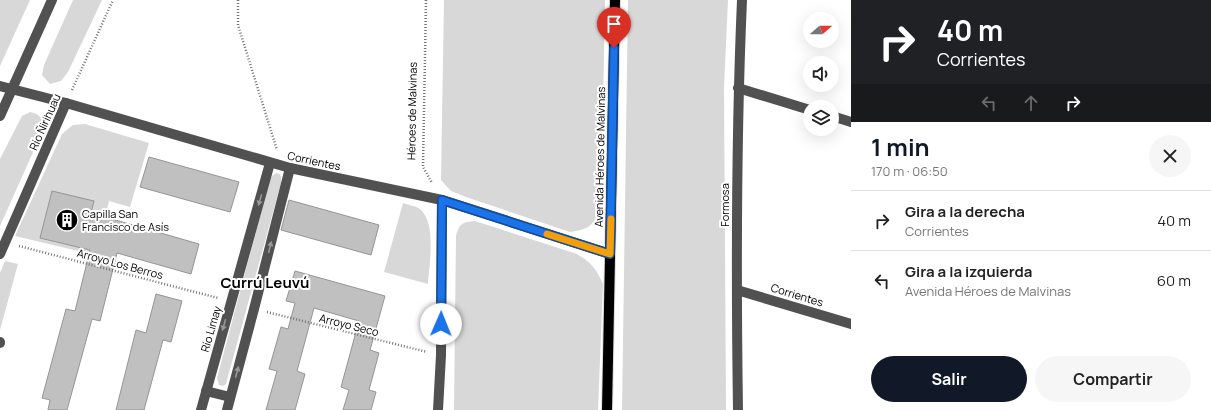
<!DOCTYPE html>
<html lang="es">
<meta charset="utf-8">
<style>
:root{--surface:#fff;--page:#f6f6f6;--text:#222;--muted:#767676;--line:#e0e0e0;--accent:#111827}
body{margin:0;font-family:Manrope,sans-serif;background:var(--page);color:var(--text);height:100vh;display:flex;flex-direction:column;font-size:15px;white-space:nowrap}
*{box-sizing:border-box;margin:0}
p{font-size:13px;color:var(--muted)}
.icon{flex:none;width:22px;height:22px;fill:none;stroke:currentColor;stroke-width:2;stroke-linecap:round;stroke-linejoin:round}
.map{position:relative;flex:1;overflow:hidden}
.side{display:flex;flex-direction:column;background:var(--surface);width:360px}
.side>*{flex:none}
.banner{background:#202124;color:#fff;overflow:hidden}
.needle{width:26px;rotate:70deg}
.tools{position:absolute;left:803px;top:12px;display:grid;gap:8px}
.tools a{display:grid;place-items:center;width:36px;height:36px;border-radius:50%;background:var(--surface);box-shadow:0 4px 16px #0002;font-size:20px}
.pin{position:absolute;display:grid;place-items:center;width:34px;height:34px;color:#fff;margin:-41px -17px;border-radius:50% 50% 50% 0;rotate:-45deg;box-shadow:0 0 4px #0007}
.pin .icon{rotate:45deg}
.me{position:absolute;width:44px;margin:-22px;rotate:1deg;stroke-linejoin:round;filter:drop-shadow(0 0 3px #0008)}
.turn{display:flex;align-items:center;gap:14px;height:84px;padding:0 20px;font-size:18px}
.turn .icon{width:52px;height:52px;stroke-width:2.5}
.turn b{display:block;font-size:28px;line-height:34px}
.lanes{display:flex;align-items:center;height:38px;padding:0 20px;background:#0003;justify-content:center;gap:20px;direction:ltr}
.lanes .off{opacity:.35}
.round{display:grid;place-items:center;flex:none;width:42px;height:42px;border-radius:21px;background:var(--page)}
.head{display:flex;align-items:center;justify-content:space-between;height:68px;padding:0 20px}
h1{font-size:24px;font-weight:700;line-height:30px;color:var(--accent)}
.button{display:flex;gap:8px;margin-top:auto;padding:8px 20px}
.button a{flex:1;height:46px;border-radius:24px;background:var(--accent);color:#fff;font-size:16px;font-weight:700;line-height:46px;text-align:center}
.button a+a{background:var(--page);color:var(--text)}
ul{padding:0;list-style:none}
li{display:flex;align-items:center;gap:12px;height:60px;padding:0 20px;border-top:1px solid var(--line)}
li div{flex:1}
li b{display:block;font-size:15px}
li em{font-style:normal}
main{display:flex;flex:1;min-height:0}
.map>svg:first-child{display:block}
.green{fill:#d8d8d8}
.building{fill:#c0c0c0;stroke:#959595}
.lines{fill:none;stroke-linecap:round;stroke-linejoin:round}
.major-casing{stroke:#dbdbdb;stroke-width:12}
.path{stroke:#737373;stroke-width:2.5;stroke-dasharray:1 2;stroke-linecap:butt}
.minor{stroke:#515151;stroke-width:10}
.major{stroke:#000;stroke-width:10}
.oneway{fill:#979797}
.route-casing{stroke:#114b97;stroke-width:10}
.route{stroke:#1a73e8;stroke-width:7}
.slow{stroke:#f59e0b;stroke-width:7}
.labels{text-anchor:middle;stroke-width:4;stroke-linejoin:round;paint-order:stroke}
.street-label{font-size:11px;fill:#000;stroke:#fff}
.poi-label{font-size:11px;fill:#000;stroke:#fff;text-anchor:start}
.district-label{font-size:15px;font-weight:bold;fill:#000;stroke:#fff}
</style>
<main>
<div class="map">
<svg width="851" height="410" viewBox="0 0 851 410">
<rect width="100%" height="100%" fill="#fff"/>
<g class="green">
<path d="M 0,0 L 30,0 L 0,66 Z"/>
<path d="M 73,0 L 102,0 L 68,72 L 61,81 L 50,84 L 42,75 L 44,65 Z"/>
<path d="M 444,0 L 605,0 L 601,209 C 592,226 590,229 570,232 L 466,197 L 451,191 L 441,180 Z"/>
<path d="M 628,0 L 728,0 L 724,88 L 726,410 L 622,410 Z"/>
<path d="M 30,112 L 37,114 L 43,120 L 43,130 L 0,226 L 0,159 L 22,116 Z"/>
<path d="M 85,124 L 149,143 L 130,207 L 109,201 L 95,255 L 15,236 L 62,134 L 73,125 Z"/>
<path d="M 276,173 L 280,174 L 281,177 L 281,183 L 227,380 L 226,384 L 223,386 L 219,385 L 217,378 L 270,179 L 273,175 Z"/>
<path d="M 403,203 C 408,205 416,206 420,209 C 437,224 429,264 428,284 L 384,272 Z"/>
<path d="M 475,221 L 577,254 C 592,263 596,269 603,284 L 598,410 L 454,410 L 456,236 C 459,224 462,222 475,221 Z"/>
<path d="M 5,261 L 18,264 L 0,330 L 0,273 Z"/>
</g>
<g class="building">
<path d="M 149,157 L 239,182 L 230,212 L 140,187 Z"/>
<path d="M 52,191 L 94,201 L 91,213 L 199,244 L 191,274 L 117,253 L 100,321 L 92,319 L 67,410 L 48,410 L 50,400 L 42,398 L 66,309 L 75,311 L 90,250 L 40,238 Z"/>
<path d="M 289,200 L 379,225 L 371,255 L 281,230 Z"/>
<path d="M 295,271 L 385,296 L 370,350 L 379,353 L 369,390 L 376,392 L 371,410 L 343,410 L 349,390 L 341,387 L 359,321 L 314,308 L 297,371 L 305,374 L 295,410 L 266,410 L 277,371 L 269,369 L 281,327 L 288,329 L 295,303 L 286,301 Z"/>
<path d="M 156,294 L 182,301 L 171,342 L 163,340 L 144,410 L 116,410 L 136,330 L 146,333 Z"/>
</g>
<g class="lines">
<g class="major-casing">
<path id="major" d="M 607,410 L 615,0"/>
</g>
<g class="path">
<path d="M 238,0 L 238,25 L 277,150"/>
<path d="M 426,0 L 423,167 L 432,183"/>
<path d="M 72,90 L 113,0"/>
<path d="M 19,246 L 218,298"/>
<path d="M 267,312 L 427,352"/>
</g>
<g class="minor">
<path d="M 0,86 L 66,103 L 290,168 L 442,200 L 610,254"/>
<path d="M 738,88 L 810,110"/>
<path d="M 0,116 L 52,0"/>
<path d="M 832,116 L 851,122"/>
<path d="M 0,254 L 66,103"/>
<path d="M 737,290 L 851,324"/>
<path d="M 0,342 L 0,343"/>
<path d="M 206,391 L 230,397"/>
<path d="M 201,410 L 270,163"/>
<path d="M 227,410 L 254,309 L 290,168"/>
<path d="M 438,410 L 441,355 L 442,200"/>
<path d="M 738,410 C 736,273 736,137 742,0"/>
</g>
<use href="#major" class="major"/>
</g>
<defs><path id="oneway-solid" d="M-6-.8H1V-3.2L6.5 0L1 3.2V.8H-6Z"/></defs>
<g class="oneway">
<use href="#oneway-solid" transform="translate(260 200) rotate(106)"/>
<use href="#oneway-solid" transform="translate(270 247) rotate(-76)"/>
<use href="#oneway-solid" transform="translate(224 325) rotate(106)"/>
<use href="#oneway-solid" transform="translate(237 372) rotate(-75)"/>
</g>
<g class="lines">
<g class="route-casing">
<path id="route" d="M 441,324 L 442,200 L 610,254 L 614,48"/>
</g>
<use href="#route" class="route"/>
<path class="slow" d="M 547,234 L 610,254 L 611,219"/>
</g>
<defs>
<g id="building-disc" transform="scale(1.15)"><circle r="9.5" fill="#000" stroke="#fff"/><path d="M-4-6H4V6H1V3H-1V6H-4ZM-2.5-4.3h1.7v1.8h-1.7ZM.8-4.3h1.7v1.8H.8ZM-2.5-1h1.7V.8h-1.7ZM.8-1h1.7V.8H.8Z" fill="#fff"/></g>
</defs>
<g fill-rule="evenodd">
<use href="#building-disc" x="67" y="220"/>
</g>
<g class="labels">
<g class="street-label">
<text transform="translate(412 111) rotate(-89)" y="4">Héroes de Malvinas</text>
<text transform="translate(45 122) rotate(-66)" y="4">Río Ñirihuau</text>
<text transform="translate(600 157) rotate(-89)" y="4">Avenida Héroes de Malvinas</text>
<text transform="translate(314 161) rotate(12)" y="4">Corrientes</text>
<text transform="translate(725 205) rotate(-90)" y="4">Formosa</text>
<text transform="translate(120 264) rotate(15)" y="4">Arroyo Los Berros</text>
<text transform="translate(797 295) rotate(17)" y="4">Corrientes</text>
<text transform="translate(349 325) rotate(14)" y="4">Arroyo Seco</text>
<text transform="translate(211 329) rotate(-74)" y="4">Río Limay</text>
</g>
<g class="poi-label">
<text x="82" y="218">Capilla San<tspan x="82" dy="13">Francisco de Asís</tspan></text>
</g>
<g class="district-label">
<text x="265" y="288">Currú Leuvú</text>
</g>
</g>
</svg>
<div class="tools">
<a><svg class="needle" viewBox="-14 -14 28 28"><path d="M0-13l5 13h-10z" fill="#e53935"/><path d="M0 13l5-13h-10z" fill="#767676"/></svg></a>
<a><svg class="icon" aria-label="sound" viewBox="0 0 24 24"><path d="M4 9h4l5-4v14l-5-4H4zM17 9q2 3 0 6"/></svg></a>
<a><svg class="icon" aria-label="layers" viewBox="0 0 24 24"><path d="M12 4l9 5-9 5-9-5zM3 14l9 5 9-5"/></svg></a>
</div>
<div class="pin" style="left:614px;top:48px;background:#d93025"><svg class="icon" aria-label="arrive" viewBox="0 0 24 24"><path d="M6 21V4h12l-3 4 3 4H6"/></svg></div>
<svg class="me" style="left:441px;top:324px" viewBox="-20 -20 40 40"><circle r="19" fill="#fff"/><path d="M0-13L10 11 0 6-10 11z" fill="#1a73e8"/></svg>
</div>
<section class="side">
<div class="banner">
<div class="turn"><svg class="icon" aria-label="right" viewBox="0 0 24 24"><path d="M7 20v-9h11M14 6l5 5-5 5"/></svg><div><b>40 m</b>Corrientes</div></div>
<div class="lanes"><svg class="icon off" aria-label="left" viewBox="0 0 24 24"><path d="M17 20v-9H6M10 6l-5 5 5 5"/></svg><svg class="icon off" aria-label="ahead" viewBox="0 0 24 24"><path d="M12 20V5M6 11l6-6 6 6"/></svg><svg class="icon" aria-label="right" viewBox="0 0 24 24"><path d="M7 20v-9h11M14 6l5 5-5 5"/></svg></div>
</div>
<div class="head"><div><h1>1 min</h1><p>170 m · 06:50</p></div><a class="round"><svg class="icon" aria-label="close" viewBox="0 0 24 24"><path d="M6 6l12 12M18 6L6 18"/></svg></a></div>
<ul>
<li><svg class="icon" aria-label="right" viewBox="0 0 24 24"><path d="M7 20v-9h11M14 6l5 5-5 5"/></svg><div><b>Gira a la derecha</b><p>Corrientes</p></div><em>40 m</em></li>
<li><svg class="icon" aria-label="left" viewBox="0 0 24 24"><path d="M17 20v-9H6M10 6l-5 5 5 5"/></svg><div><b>Gira a la izquierda</b><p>Avenida Héroes de Malvinas</p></div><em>60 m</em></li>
</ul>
<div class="button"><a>Salir</a><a>Compartir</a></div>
</section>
</main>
